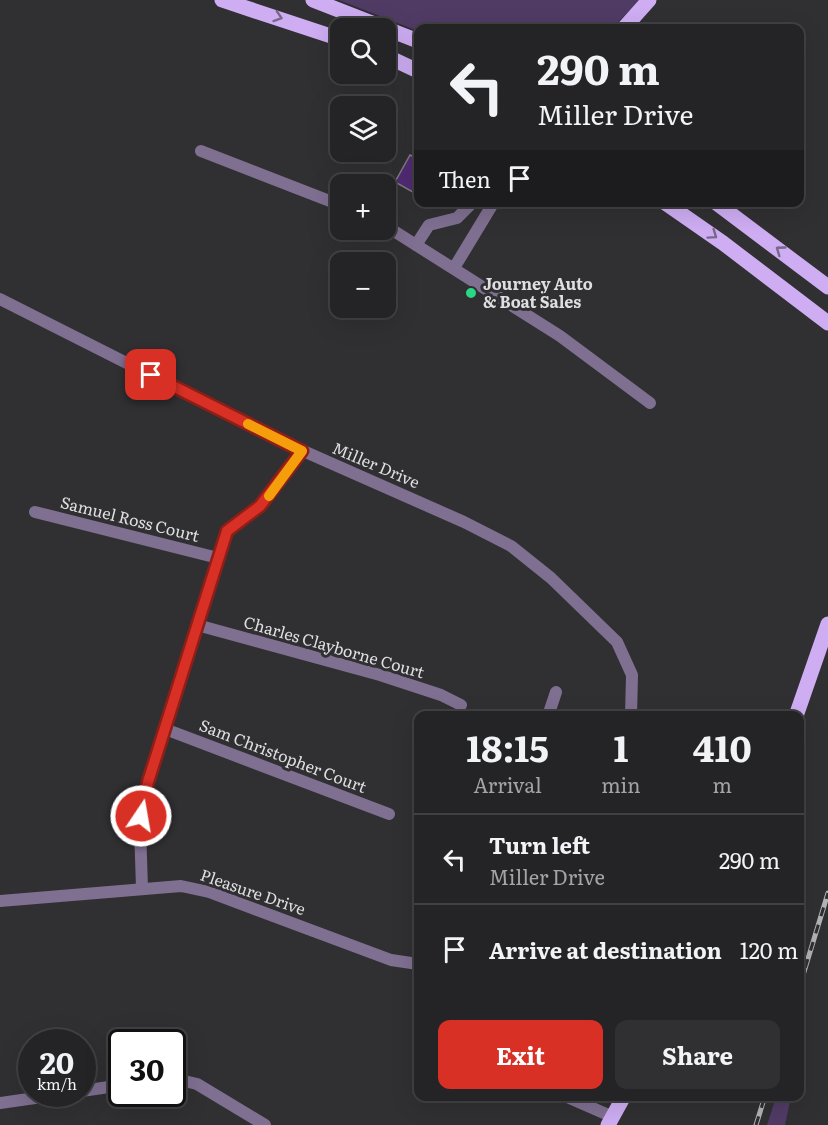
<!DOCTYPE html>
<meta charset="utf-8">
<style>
:root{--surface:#242326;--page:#302f32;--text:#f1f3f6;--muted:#a3a4a7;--line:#414043;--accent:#d93025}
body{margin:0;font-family:Literata,serif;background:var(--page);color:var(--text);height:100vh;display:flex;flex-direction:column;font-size:22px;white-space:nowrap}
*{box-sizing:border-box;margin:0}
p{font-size:20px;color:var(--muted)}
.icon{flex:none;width:33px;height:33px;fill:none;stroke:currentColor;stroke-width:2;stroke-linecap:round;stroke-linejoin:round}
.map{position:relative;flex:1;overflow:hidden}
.drawer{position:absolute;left:414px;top:711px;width:390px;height:390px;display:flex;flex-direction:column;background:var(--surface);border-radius:12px;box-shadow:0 6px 24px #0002,0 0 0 2px var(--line)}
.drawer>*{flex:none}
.hud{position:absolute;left:414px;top:24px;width:390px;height:183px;border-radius:12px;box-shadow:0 6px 24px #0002,0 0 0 2px var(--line);background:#242326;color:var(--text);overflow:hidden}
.buttons{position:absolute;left:330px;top:18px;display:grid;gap:12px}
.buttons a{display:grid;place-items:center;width:66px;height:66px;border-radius:12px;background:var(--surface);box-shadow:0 6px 24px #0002,0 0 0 2px var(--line);font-size:30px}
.speed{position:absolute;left:18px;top:1029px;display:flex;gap:12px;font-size:30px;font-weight:700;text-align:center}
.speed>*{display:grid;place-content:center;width:78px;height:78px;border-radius:50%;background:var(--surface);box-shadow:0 6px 24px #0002,0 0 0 2px var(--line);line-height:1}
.speed small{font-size:15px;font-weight:400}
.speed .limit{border:3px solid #111;border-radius:9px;background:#fff;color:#111}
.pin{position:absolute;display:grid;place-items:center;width:51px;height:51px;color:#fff;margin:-26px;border-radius:12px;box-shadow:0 3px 9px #0006}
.me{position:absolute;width:66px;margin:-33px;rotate:12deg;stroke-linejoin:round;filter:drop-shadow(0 0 4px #0008)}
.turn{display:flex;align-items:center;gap:21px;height:126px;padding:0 24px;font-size:27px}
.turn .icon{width:78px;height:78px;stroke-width:2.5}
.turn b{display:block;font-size:42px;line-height:51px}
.then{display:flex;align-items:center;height:57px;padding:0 24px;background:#0003;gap:12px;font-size:22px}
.eta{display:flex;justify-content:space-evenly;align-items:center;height:102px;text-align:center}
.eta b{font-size:36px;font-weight:700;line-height:42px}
.button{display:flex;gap:12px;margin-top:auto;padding:12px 24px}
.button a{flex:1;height:69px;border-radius:12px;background:var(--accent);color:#fff;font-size:24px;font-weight:700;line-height:69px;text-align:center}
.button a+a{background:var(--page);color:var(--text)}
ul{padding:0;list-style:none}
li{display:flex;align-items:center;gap:18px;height:90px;padding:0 24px;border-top:2px solid var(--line)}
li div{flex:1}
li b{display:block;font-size:22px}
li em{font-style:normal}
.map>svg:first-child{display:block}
.green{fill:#503b65}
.building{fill:#522b73;stroke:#7e7c80;stroke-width:1.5}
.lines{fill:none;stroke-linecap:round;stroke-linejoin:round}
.minor{stroke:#7f6f91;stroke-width:12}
.major{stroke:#ceadf3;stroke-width:15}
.rail-casing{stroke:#b3b2b4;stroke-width:5}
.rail{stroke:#302f32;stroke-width:3;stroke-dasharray:9;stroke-linecap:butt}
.oneway{stroke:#776889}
.route-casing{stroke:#8d1f18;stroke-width:15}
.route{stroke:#d93025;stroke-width:10}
.slow{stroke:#f59e0b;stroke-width:10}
.poi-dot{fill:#28d885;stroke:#302f32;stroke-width:2}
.labels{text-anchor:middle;stroke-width:6;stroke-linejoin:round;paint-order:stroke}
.poi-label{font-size:16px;font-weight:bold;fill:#dfdee0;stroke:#302f32;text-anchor:start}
.street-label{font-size:16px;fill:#dfdee0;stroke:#302f32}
</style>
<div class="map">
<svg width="828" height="1125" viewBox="0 0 828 1125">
<rect width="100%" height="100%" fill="#302f32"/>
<g class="green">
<path d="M 339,0 L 640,0 L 612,28 L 418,28 L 418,31 Z"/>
<path d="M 776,1097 L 791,1097 L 785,1125 L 767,1125 Z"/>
</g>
<path class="building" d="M 410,155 L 418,159 L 418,195 L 395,182 Z"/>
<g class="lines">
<g class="minor">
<path d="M 201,151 L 340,205"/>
<path d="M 386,226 L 560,336 L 650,403"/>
<path d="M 416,245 L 429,225 L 457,218 L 473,202"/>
<path d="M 454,268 L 494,202"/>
<path d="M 0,299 L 283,442 L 464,522 L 511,546 L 551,578 L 617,642 L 632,675 L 631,716"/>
<path d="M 35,512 L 218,558"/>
<path d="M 197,625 L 380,675 L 441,695 L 461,705"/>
<path d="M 548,716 L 556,692"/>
<path d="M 165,729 L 389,814"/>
<path d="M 142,888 L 140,827 L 144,798 L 225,535 L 231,528 L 260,506 L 302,451"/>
<path d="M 0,901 L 181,886 L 209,892 L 391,960 L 418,964"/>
<path d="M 172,1078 L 197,1084 L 265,1125"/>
<path d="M 82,1091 L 122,1085"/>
<path d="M 565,1096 L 613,1117"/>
<path d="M 0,1103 L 63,1094"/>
</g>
<g class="major">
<path d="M 222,0 L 340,39"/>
<path d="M 313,0 L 418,41"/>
<path d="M 624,28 L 649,0"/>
<path d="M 386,56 L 418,71"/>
<path d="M 664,202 L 723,243 L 828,323"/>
<path d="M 715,202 L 828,287"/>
<path d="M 796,716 L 828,624"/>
<path d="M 608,1125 L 624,1096"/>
</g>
<g class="rail-casing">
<g id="rail">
<path d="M 800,985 L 828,893"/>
<path d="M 756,1125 L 765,1096"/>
</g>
</g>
<use href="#rail" class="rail"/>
</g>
<defs><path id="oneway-chevron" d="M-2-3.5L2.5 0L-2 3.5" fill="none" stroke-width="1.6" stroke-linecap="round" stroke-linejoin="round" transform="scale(1.5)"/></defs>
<g class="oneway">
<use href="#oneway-chevron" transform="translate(278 17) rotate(18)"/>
<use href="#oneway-chevron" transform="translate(713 235) rotate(35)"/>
<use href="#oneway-chevron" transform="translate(780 250) rotate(-144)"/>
</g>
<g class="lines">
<g class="route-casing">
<path id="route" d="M 141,816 L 148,782 L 227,531 L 260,506 L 302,451 L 151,375"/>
</g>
<use href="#route" class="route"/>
<path class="slow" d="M 248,424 L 302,451 L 269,496"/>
</g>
<circle class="poi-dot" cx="471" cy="293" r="6"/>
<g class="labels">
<g class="poi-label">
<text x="483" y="290">Journey Auto<tspan x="483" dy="18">&amp; Boat Sales</tspan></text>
</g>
<g class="street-label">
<text transform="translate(376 465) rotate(23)" y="6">Miller Drive</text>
<text transform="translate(130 519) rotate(14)" y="6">Samuel Ross Court</text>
<text transform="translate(334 647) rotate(16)" y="6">Charles Clayborne Court</text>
<text transform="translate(283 756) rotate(21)" y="6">Sam Christopher Court</text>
<text transform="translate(253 892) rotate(19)" y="6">Pleasure Drive</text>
</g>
</g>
</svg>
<div class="buttons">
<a><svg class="icon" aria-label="search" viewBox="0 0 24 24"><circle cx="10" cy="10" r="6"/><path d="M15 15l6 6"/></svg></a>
<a><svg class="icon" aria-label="layers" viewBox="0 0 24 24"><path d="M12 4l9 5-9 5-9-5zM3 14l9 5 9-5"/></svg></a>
<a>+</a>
<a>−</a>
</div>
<div class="speed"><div>20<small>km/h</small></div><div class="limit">30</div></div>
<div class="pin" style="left:151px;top:375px;background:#d93025"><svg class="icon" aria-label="arrive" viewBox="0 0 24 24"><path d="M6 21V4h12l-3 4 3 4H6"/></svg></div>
<svg class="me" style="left:141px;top:816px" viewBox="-20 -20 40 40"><circle r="17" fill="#d93025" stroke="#fff" stroke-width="3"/><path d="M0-11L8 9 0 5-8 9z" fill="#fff"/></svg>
<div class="hud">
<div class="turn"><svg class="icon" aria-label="left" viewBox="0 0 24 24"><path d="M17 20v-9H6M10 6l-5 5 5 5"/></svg><div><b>290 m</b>Miller Drive</div></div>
<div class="then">Then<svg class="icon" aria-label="arrive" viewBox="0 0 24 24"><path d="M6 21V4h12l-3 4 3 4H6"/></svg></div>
</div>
<section class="drawer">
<div class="eta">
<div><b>18:15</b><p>Arrival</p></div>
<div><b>1</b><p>min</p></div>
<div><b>410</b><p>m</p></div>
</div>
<ul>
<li><svg class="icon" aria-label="left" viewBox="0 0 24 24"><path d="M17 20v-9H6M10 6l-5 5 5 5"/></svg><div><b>Turn left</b><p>Miller Drive</p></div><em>290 m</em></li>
<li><svg class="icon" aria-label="arrive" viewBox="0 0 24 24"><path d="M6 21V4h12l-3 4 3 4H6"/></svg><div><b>Arrive at destination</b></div><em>120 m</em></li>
</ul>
<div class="button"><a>Exit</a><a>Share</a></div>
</section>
</div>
